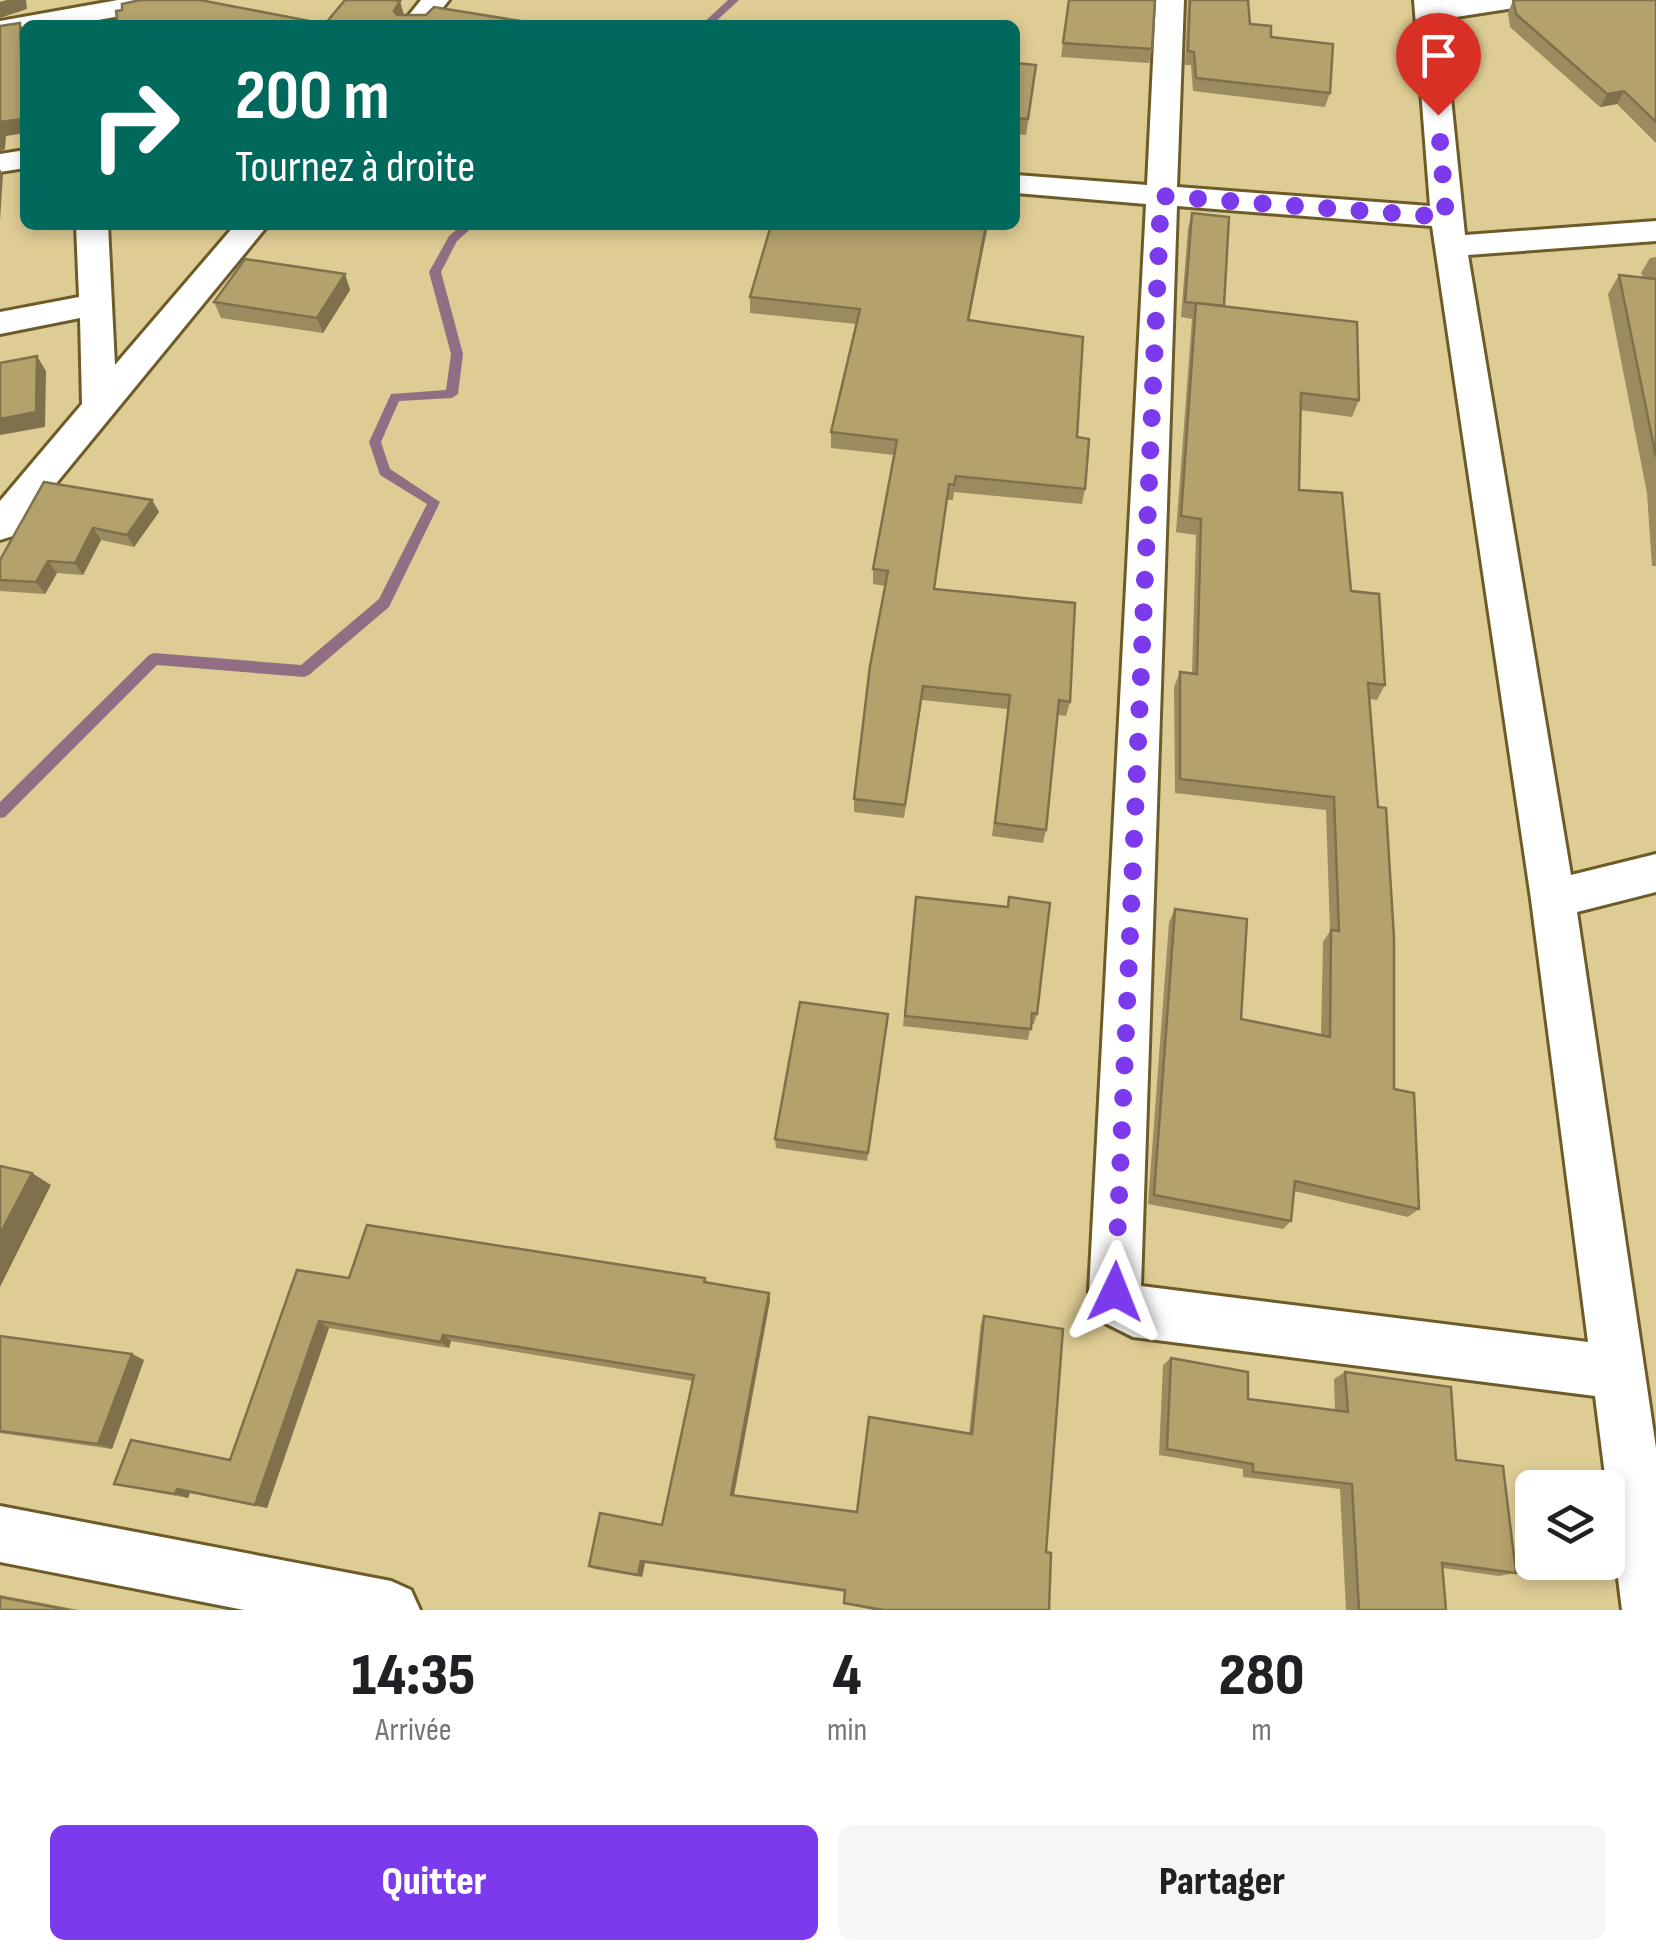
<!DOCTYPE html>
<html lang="fr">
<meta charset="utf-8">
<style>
:root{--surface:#fff;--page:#f6f6f6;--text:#202124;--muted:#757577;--accent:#7c3aed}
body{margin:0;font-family:"Sofia Sans Condensed",sans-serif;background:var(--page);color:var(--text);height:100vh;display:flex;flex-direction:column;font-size:38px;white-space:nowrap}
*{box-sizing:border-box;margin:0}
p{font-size:32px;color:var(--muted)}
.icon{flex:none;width:55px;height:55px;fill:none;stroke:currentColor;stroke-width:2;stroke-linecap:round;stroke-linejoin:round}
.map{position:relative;height:1610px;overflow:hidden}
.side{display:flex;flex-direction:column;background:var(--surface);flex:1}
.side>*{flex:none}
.hud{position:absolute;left:20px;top:20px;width:1000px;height:210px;border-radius:15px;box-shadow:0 5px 15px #0003;background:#00695c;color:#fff;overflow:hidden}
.controls{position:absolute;left:1515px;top:1470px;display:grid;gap:20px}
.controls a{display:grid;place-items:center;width:110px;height:110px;border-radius:15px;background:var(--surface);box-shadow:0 5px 15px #0003;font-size:50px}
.pin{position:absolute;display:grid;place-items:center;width:85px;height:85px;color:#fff;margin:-102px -42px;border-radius:50% 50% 50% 0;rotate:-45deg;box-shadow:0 0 10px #0007}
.pin .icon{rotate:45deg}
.me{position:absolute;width:110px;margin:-55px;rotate:2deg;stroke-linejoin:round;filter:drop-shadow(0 0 8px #0008)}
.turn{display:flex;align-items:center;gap:35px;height:210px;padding:0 50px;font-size:45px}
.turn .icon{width:130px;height:130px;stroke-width:2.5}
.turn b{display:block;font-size:70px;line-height:85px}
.eta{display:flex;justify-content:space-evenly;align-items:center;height:170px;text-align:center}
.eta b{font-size:60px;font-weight:800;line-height:70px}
.button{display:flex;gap:20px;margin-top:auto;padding:20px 50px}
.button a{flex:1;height:115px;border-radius:15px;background:var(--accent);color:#fff;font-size:40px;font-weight:800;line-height:115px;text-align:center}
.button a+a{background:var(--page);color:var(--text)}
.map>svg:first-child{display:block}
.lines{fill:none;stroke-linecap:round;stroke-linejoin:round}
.stream{fill:#926e84;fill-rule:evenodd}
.street-casing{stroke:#6d5c28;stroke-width:6}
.street{fill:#fff;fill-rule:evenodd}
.wall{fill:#9b8b5e}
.shaded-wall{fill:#7e714c}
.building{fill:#b4a26d;stroke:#7e714c;stroke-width:2.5}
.route{stroke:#7c3aed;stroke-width:18;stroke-dasharray:0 32.4}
</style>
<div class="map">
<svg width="1656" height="1610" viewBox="0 0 1656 1610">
<rect width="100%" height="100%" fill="#decc95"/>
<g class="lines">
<g class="stream">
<path d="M 728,0 L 739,0 L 712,25 L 701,25 Z"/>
<path d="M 462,225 L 475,225 L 457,241 L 441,272 L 463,354 L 458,394 L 452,398 L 399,401 L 381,442 L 390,469 L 440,502 L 389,607 L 309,675 L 304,677 L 157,665 L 5,817 L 0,818 L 0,802 L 149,655 L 154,653 L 301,665 L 379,599 L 427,504 L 380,475 L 369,442 L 391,394 L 446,390 L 451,354 L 429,272 L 449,236 Z"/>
</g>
<g class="street-casing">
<g id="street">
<path d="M 118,0 L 179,0 L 165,8 L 70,25 L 25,25 L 25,33 L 0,37 L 0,21 Z"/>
<path d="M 421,0 L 449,0 L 429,25 L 401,25 Z"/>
<path d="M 1156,0 L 1184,0 L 1177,187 L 1430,206 L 1414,0 L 1528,0 L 1514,8 L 1443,19 L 1465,235 L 1656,221 L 1656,241 L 1468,255 L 1571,875 L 1656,854 L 1656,892 L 1577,912 L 1656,1448 L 1656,1610 L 1622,1610 L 1595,1396 L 1133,1337 L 1103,1322 L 1089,1292 L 1146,204 L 1015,193 L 1015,175 L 1147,185 ZM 1177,206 L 1432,226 L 1531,899 L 1588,1342 L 1141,1286 Z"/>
<path d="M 25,150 L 25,168 L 0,172 L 0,154 Z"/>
<path d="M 76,225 L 108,225 L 115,365 L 235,225 L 268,225 L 13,536 L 0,540 L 0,501 L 82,404 L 80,318 L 0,334 L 0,312 L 79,297 Z"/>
<path d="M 0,1506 L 391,1581 L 411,1590 L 420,1610 L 244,1610 L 0,1562 Z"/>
</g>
</g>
<use href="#street" class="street"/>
</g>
<g class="wall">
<path d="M 1069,0 L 1152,49 L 1149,63 L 1061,57 Z"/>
<path d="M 1188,0 L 1248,0 L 1250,24 L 1271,37 L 1330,93 L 1325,107 L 1193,91 L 1191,65 L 1185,65 Z"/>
<path d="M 1513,0 L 1656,0 L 1656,143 L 1617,104 L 1600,107 L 1510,27 L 1508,13 Z"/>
<path d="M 1015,63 L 1036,65 L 1026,135 L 1015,134 Z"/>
<path d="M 1192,213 L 1224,307 L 1359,400 L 1352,417 L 1300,410 L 1299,490 L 1351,591 L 1385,685 L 1377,700 L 1370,699 L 1394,1089 L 1419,1209 L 1408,1217 L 1294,1191 L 1291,1221 L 1283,1229 L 1148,1204 L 1169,922 L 1175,909 L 1241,1019 L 1321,1035 L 1323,942 L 1330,931 L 1326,810 L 1175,793 L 1174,687 L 1180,672 L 1192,674 L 1196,535 L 1176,532 L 1192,319 L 1181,317 L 1188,229 Z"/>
<path d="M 1656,257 L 1656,566 L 1652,566 L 1647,493 L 1608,294 L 1619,275 L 1644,278 L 1641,273 L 1650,258 Z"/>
<path d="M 345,274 L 350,290 L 323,333 L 221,318 L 214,302 Z"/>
<path d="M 750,297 L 969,320 L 1077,437 L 1085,489 L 1082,504 L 954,492 L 953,500 L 947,500 L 934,589 L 1070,702 L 1066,716 L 1058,715 L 1046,830 L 1043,843 L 992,836 L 1008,709 L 922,700 L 904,818 L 854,812 L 854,799 L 885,586 L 873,584 L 873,569 L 894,455 L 831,448 L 831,432 L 856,324 L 750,313 Z"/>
<path d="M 152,500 L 159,512 L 134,547 L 101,540 L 83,575 L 57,573 L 45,594 L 0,591 L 0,560 Z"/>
<path d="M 916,897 L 1007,907 L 1009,897 L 1037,1014 L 1034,1024 L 1031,1024 L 1028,1040 L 903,1026 Z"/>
<path d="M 887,1025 L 867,1161 L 776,1148 L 775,1139 Z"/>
<path d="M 349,1278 L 705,1278 L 707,1282 L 769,1293 L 770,1300 L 734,1496 L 857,1512 L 969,1434 L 981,1323 L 984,1316 L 1046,1552 L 1049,1610 L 874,1610 L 843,1604 L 845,1592 L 645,1563 L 642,1577 L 594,1569 L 589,1566 L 662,1525 L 693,1381 L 451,1341 L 449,1348 L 329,1328 L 267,1508 L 190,1493 L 188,1498 L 114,1484 L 230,1460 Z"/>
<path d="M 0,1336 L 132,1354 L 144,1360 L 112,1449 L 0,1433 Z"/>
<path d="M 1171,1358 L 1248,1399 L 1335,1410 L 1334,1379 L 1345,1372 L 1456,1460 L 1516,1573 L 1499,1576 L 1443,1568 L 1446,1610 L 1346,1610 L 1340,1489 L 1243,1477 L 1243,1469 L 1159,1455 L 1163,1365 Z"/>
<path d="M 0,1595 L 79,1610 L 0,1610 Z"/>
</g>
<g class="shaded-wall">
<path d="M 7,0 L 26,0 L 27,9 L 0,18 L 0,2 Z"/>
<path d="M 400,1 L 404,15 L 397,25 L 394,11 Z"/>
<path d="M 20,23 L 25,34 L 25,133 L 6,136 L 5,149 L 0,152 L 0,122 Z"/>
<path d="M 1624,91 L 1617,104 L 1600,107 L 1607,94 Z"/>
<path d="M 0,169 L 3,175 L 0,221 Z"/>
<path d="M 986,225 L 988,225 L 966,336 L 968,320 Z"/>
<path d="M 345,274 L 350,290 L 323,333 L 317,318 Z"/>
<path d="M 37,356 L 46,371 L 45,427 L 0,435 L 0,419 Z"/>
<path d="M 152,500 L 159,512 L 134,547 L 127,535 Z"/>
<path d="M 93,528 L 101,540 L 83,575 L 75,563 Z"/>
<path d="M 48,561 L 57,573 L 45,594 L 36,582 Z"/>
<path d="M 32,1173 L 51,1185 L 0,1287 L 0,1234 Z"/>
<path d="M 769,1293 L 770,1300 L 733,1499 L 731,1495 Z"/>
<path d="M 319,1321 L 329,1328 L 267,1508 L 255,1505 Z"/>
<path d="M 443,1335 L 451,1341 L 449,1348 L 441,1342 Z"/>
<path d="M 132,1354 L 144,1360 L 112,1449 L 98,1444 Z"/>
<path d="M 177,1489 L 190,1493 L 188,1498 L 175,1494 Z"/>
<path d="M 641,1561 L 645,1563 L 642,1577 L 638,1575 Z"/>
</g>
<g class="building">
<path d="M 140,0 L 200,0 L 325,24 L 345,0 L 393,0 L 400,1 L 394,11 L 397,15 L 426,15 L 434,7 L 526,22 L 524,25 L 118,25 L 116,11 L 122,10 L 122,4 Z"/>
<path d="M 1069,0 L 1155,0 L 1152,49 L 1063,43 Z"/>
<path d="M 1190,0 L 1248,0 L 1250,24 L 1271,26 L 1271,37 L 1333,44 L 1330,93 L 1196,78 L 1194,52 L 1188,51 Z"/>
<path d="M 1513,0 L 1656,0 L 1656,122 L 1624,91 L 1607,94 L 1516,14 Z"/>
<path d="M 20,23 L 23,119 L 0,122 L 0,26 Z"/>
<path d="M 1015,63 L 1036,65 L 1028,119 L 1015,118 Z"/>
<path d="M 1192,213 L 1229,217 L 1224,306 L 1185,302 Z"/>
<path d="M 771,225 L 986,225 L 968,320 L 1083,337 L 1077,437 L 1089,439 L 1085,489 L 956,476 L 954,485 L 949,484 L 934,589 L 1075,603 L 1070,702 L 1059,700 L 1046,830 L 995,823 L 1010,695 L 923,686 L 905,805 L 854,799 L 870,666 L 888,571 L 873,569 L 897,440 L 831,432 L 860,309 L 750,297 Z"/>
<path d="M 245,259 L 345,274 L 317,318 L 214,302 Z"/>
<path d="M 1619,275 L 1656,279 L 1656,457 Z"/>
<path d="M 1196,303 L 1357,322 L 1359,400 L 1301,393 L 1299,490 L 1342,493 L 1351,591 L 1379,594 L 1385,685 L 1368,683 L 1378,807 L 1386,808 L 1394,938 L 1394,1089 L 1414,1093 L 1419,1209 L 1295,1181 L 1291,1221 L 1154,1195 L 1175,909 L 1247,919 L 1241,1019 L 1330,1037 L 1331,930 L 1339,931 L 1334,797 L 1180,779 L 1180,672 L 1197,674 L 1201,519 L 1181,516 Z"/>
<path d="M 37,356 L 36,412 L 0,419 L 0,363 Z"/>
<path d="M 44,482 L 152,500 L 127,535 L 93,528 L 75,563 L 48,561 L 36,582 L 0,580 L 0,560 Z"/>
<path d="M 916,897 L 1008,907 L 1009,897 L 1050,903 L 1037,1014 L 1032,1013 L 1031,1029 L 905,1016 Z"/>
<path d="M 800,1002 L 888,1014 L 868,1153 L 775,1139 Z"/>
<path d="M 0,1166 L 32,1173 L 0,1234 Z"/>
<path d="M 367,1225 L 705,1278 L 704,1282 L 769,1293 L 731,1495 L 857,1512 L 869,1417 L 972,1434 L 984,1316 L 1063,1329 L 1046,1552 L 1051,1553 L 1049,1610 L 883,1610 L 844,1603 L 845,1590 L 641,1561 L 638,1575 L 589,1566 L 600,1513 L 662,1525 L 694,1375 L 443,1335 L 441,1342 L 319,1321 L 255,1505 L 177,1489 L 175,1494 L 114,1484 L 131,1440 L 230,1460 L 297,1270 L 349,1278 Z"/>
<path d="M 0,1336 L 132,1354 L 98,1444 L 0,1431 Z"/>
<path d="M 1171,1358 L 1248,1372 L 1248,1399 L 1348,1412 L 1345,1372 L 1451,1387 L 1456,1460 L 1503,1466 L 1516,1573 L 1442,1563 L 1446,1610 L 1359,1610 L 1352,1484 L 1253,1472 L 1253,1464 L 1167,1449 Z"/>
<path d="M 0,1597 L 69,1610 L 0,1610 Z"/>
</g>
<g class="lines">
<path class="route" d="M 1115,1292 L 1161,196 L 1446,217 L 1438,115"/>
</g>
</svg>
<div class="controls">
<a><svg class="icon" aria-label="layers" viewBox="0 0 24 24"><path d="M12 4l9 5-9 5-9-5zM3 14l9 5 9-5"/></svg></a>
</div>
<div class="pin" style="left:1438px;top:115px;background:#d93025"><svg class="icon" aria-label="arrive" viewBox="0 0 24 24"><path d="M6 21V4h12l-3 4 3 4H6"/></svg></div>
<svg class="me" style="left:1115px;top:1292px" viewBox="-20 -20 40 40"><path d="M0-17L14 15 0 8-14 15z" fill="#7c3aed" stroke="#fff" stroke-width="4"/></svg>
<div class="hud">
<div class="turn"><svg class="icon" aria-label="right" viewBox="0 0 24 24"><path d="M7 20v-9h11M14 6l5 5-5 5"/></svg><div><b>200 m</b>Tournez à droite</div></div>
</div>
</div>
<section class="side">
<div class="eta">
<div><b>14:35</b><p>Arrivée</p></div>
<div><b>4</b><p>min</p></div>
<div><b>280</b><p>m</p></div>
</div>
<div class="button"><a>Quitter</a><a>Partager</a></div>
</section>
